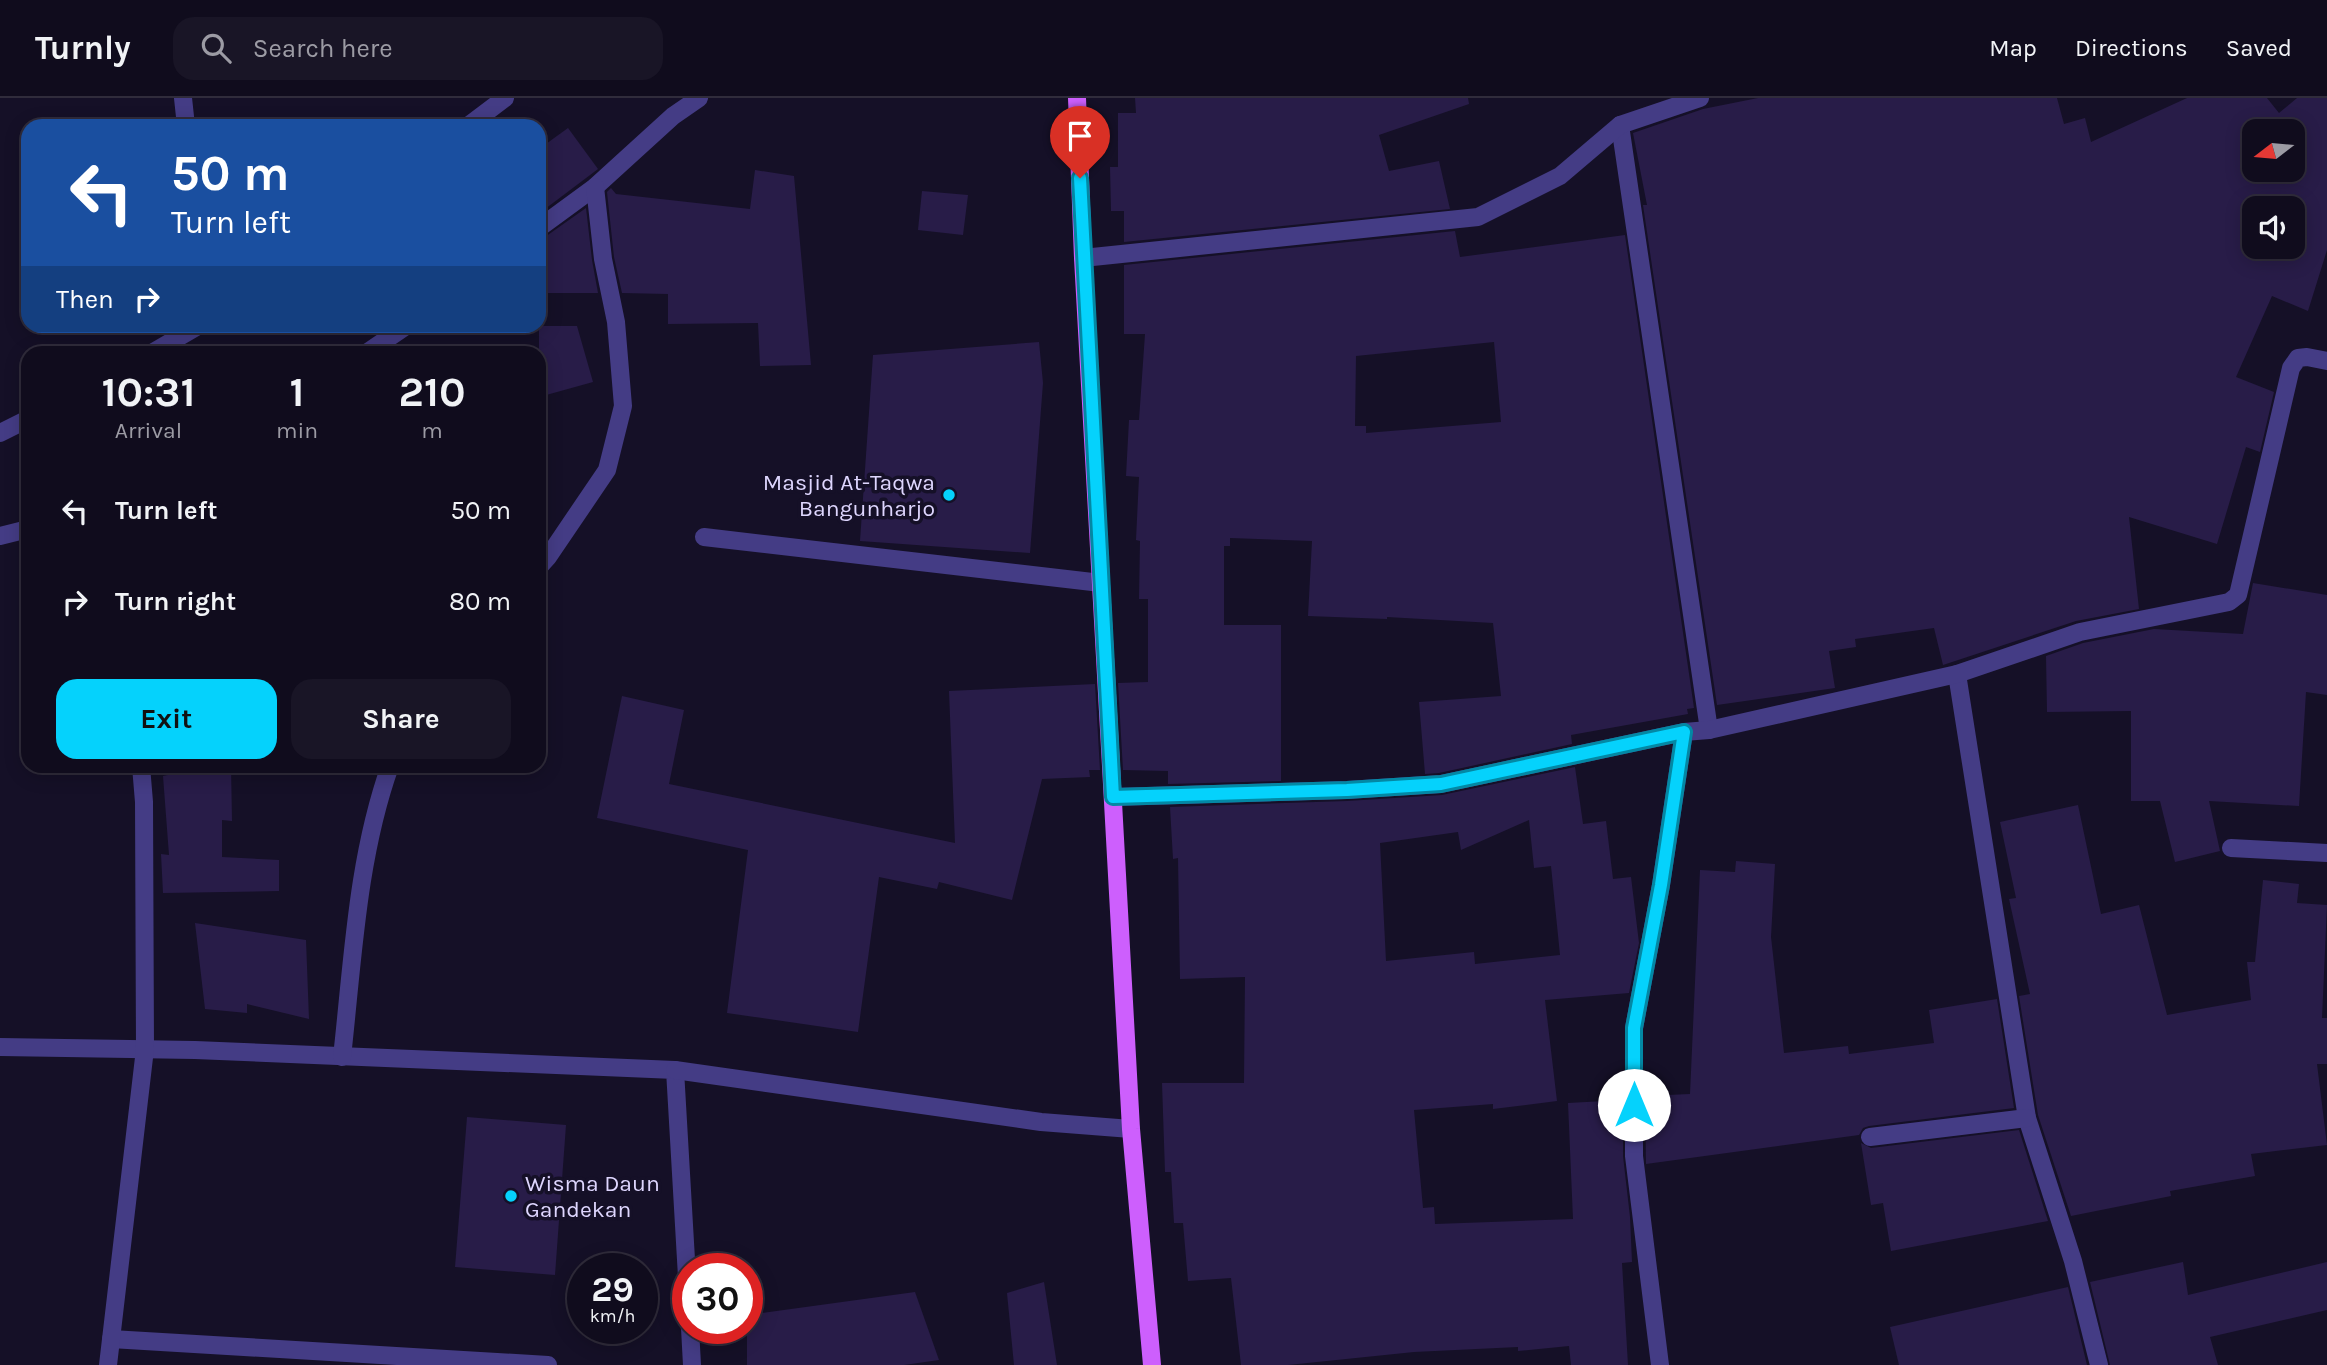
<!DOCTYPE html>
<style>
:root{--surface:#100c1d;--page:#191526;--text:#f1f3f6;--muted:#9c9ba4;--line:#302c3b;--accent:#05d2fc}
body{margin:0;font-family:Karla,sans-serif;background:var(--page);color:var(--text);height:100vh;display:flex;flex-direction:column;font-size:26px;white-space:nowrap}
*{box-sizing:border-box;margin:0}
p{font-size:23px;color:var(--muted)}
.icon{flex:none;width:38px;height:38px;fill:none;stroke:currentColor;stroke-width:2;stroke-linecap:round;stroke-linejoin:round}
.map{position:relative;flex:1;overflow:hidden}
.sheet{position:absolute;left:21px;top:248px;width:525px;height:427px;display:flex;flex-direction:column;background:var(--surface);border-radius:21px;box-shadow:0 4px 18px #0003,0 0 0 2px var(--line)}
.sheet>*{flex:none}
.hud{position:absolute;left:21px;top:21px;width:525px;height:214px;border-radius:21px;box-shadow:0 4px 18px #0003,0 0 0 2px var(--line);background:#1a4fa0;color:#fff;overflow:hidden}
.needle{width:46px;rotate:254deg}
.buttons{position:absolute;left:2242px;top:21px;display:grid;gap:14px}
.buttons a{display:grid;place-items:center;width:63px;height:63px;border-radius:14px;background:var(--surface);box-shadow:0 4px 18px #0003,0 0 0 2px var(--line);font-size:35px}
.speed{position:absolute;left:567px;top:1155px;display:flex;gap:14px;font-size:35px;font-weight:700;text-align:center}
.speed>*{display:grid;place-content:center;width:91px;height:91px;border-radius:50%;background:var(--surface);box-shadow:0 4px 18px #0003,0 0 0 2px var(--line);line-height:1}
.speed small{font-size:18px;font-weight:400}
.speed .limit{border:10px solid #d22;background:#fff;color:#111}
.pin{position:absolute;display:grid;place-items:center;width:60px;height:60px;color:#fff;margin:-72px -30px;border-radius:50% 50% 50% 0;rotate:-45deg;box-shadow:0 0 7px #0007}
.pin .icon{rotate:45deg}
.me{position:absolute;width:77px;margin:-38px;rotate:0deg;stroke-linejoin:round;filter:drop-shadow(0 0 5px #0008)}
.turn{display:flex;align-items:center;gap:24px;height:147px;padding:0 35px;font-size:32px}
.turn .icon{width:91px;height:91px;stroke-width:2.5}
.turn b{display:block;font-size:49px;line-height:60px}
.then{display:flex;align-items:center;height:66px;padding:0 35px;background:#0003;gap:14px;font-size:26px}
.eta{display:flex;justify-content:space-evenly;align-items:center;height:119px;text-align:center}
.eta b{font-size:42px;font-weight:700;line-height:49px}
.button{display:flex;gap:14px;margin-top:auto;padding:14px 35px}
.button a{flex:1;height:80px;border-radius:21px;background:var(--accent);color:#111;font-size:28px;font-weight:700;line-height:80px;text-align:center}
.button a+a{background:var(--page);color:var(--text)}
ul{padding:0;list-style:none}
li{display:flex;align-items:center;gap:21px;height:91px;padding:0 35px}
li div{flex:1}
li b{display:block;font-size:26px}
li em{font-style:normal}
header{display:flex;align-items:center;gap:42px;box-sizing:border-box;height:98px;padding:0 35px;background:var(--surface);border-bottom:2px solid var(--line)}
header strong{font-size:33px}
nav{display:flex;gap:38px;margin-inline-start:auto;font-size:24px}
.search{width:490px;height:63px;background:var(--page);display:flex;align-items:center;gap:18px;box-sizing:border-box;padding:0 24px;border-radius:21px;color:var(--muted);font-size:26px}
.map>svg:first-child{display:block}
.building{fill:#281c48;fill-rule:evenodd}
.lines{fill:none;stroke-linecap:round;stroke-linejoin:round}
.street{stroke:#443c85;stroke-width:18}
.primary{stroke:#cd5ffd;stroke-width:18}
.route-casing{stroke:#0388a4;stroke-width:18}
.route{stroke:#05d2fc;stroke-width:12}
.poi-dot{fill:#05d2fc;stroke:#151027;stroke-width:2.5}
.labels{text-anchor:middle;stroke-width:7;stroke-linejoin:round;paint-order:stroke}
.poi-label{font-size:23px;fill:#ded6fe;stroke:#151027;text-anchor:end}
</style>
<header>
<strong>Turnly</strong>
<div class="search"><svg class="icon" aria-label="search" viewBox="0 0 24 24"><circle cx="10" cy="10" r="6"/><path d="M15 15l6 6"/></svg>Search here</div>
<nav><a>Map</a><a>Directions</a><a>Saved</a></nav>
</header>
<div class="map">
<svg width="2327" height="1267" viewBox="0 0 2327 1267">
<rect width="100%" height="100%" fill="#151027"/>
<g class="building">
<path d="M 1135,0 L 1468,0 L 1469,6 L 1379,37 L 1389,73 L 1439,63 L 1450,111 L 1124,144 L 1124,113 L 1111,113 L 1110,69 L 1118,69 L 1118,15 L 1136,15 Z"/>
<path d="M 1758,0 L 2057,0 L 2064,26 L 2085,20 L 2091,44 L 2187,0 L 2267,0 L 2279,15 L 2297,0 L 2327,0 L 2327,152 L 2308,213 L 2272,198 L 2236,279 L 2274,294 L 2260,354 L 2246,349 L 2217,446 L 2129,419 L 2139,511 L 2076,523 L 1943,567 L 1934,530 L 1855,541 L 1856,549 L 1829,553 L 1835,590 L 1717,607 L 1643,107 L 1647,107 L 1633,35 L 1703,11 ZM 2254,33 L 2292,33 L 2292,72 L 2254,72 ZM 2254,110 L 2292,110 L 2292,149 L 2254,149 Z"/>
<path d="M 568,30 L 598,71 L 541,114 L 539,111 L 539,51 Z"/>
<path d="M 755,72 L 794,78 L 811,267 L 760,268 L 758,225 L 668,226 L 668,196 L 622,195 L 614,159 L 607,94 L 611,90 L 616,96 L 750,111 Z"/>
<path d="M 922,93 L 968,97 L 963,137 L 918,132 Z"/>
<path d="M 586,110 L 592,162 L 598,195 L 546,195 L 545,139 Z"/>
<path d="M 1455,133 L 1460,159 L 1625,137 L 1694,610 L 1687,611 L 1688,616 L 1571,637 L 1572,646 L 1439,675 L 1425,676 L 1419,604 L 1501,598 L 1493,525 L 1387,519 L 1387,521 L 1308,518 L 1312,443 L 1230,440 L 1230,448 L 1224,448 L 1224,527 L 1281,527 L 1281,683 L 1168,686 L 1168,673 L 1123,672 L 1118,585 L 1148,584 L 1148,501 L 1139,501 L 1140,443 L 1136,442 L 1139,379 L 1126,378 L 1129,322 L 1139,322 L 1145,236 L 1124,236 L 1124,167 ZM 1494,244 L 1501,324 L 1366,335 L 1366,328 L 1355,328 L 1356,258 Z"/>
<path d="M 539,228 L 577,228 L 593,284 L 539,299 Z"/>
<path d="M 1039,244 L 1043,285 L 1030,455 L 860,443 L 873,257 Z"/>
<path d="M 2253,485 L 2327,497 L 2327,597 L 2306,594 L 2299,708 L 2209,703 L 2220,753 L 2175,764 L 2160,703 L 2131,703 L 2131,613 L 2047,614 L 2046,558 L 2083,545 L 2154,531 L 2243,536 Z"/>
<path d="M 1095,586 L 1100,672 L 1089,672 L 1090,679 L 1042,681 L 1012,802 L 939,784 L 937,791 L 879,779 L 858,934 L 727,915 L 748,752 L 597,720 L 622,598 L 684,612 L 669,686 L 955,745 L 949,593 Z"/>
<path d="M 212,668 L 231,668 L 232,723 L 222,722 L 222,759 L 279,762 L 279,793 L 163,795 L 161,756 L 169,757 L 163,678 Z"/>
<path d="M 1575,669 L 1583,726 L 1606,723 L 1613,781 L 1631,779 L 1639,845 L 1629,895 L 1545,902 L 1557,1003 L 1493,1011 L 1493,1006 L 1414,1012 L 1423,1110 L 1434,1109 L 1435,1126 L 1573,1121 L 1568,1005 L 1623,1002 L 1623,1058 L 1630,1119 L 1632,1164 L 1622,1165 L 1628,1267 L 1571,1267 L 1569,1248 L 1518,1253 L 1518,1249 L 1414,1254 L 1288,1267 L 1241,1267 L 1231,1180 L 1188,1183 L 1183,1125 L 1174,1125 L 1171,1074 L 1165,1074 L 1162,985 L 1244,985 L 1245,879 L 1180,881 L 1178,760 L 1173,761 L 1170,709 L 1347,703 L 1442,697 ZM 1529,722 L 1534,770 L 1551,768 L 1560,857 L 1475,866 L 1474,854 L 1386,863 L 1380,745 L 1458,734 L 1461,752 Z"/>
<path d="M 2078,707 L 2101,816 L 2139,807 L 2167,917 L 2251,902 L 2247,864 L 2255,864 L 2263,782 L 2299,786 L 2297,805 L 2327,807 L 2322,920 L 2327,920 L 2327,966 L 2317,966 L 2327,1047 L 2251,1056 L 2255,1078 L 2170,1093 L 2171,1098 L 2071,1118 L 2038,1017 L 2019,898 L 2030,896 L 2009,801 L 2016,800 L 2000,724 Z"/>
<path d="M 1736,763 L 1775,766 L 1771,839 L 1784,955 L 1848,948 L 1849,956 L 1934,945 L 1929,912 L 1997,901 L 2014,1010 L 1869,1028 L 1863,1030 L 1859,1037 L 1646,1066 L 1645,998 L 1690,996 L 1700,772 L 1735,774 Z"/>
<path d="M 195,825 L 306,842 L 309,921 L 247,906 L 247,915 L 205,911 Z"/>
<path d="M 467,1019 L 566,1027 L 555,1177 L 455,1169 Z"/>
<path d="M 2019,1032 L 2048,1123 L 1891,1153 L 1883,1105 L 1871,1107 L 1861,1045 L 1871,1050 Z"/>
<path d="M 2183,1164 L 2188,1197 L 2327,1164 L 2327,1212 L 2210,1239 L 2218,1267 L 2110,1267 L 2090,1184 Z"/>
<path d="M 1044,1184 L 1057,1267 L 1014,1267 L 1007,1195 Z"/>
<path d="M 2068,1189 L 2087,1267 L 1899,1267 L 1890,1229 Z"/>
<path d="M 915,1194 L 939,1262 L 904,1267 L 747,1267 L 747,1217 Z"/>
</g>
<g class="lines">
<g class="street">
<path d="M 183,0 L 186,28"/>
<path d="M 1620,27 L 1709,632"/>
<path d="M 468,28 L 505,0"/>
<path d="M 539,130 L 595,89 L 673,18 L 699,0"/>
<path d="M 1083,160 L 1478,119 L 1560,78 L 1620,27 L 1700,0"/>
<path d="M 150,256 L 198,228"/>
<path d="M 365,256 L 406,228"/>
<path d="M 0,335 L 28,321"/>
<path d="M 0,438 L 28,431"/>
<path d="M 704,439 L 1101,485"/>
<path d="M 539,469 L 548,459 L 607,372 L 623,308 L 616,224 L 603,161 L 595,89"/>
<path d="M 1957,576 L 2027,1020 L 2073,1163 L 2099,1267"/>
<path d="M 1113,699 L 1347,692 L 1441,686 L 1684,634 L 1709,632 L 1957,576 L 2080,534 L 2229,504 L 2238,497 L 2291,270 L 2298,260 L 2307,259 L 2327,263"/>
<path d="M 2231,750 L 2327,755"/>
<path d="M 0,949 L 195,952 L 675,972 L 688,1196"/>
<path d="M 342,959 C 353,861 357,761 390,668"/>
<path d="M 675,972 L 1041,1024 L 1131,1031"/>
<path d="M 1870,1039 L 2027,1020"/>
<path d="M 690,1230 L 692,1267"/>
<path d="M 111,1241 L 548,1267"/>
<path d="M 108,1267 L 145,951 L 144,704 L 141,668"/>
<path d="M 1660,1267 L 1634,1058 L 1634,930 L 1661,787 L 1684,634"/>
</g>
<path class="primary" d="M 1077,0 L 1083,160 L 1131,1031 L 1152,1267"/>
</g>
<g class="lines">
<g class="route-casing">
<path id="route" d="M 1080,80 L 1113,699 L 1347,692 L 1441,686 L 1684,634 L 1661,787 L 1634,930 L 1634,1007"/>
</g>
<use href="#route" class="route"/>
</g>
<g class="poi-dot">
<circle cx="949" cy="397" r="7"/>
<circle cx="511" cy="1098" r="7"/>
</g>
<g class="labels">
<g class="poi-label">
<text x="935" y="392">Masjid At-Taqwa<tspan x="935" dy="26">Bangunharjo</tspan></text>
<text x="525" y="1093" text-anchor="start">Wisma Daun<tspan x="525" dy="26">Gandekan</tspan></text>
</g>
</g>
</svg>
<div class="buttons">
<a><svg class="needle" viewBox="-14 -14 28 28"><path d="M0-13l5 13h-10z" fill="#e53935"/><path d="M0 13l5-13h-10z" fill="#9c9ba4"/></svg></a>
<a><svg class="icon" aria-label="sound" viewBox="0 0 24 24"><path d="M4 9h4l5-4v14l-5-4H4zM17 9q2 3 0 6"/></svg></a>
</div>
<div class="speed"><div>29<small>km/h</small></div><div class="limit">30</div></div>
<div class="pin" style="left:1080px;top:80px;background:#d93025"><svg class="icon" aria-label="arrive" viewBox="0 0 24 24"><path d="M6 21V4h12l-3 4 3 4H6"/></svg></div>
<svg class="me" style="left:1634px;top:1007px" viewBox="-20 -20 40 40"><circle r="19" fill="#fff"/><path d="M0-13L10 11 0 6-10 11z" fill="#05d2fc"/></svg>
<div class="hud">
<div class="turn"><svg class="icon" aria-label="left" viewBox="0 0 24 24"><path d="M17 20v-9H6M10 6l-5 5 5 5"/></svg><div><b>50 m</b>Turn left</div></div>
<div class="then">Then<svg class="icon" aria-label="right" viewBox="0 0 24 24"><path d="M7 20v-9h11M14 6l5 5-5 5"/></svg></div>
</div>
<section class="sheet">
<div class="eta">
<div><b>10:31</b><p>Arrival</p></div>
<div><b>1</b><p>min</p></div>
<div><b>210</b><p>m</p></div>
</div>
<ul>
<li><svg class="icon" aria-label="left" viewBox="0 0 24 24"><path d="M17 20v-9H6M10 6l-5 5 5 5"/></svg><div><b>Turn left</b></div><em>50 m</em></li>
<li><svg class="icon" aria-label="right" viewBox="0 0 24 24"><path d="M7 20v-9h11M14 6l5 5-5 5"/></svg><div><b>Turn right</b></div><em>80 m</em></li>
</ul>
<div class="button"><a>Exit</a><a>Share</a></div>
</section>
</div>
